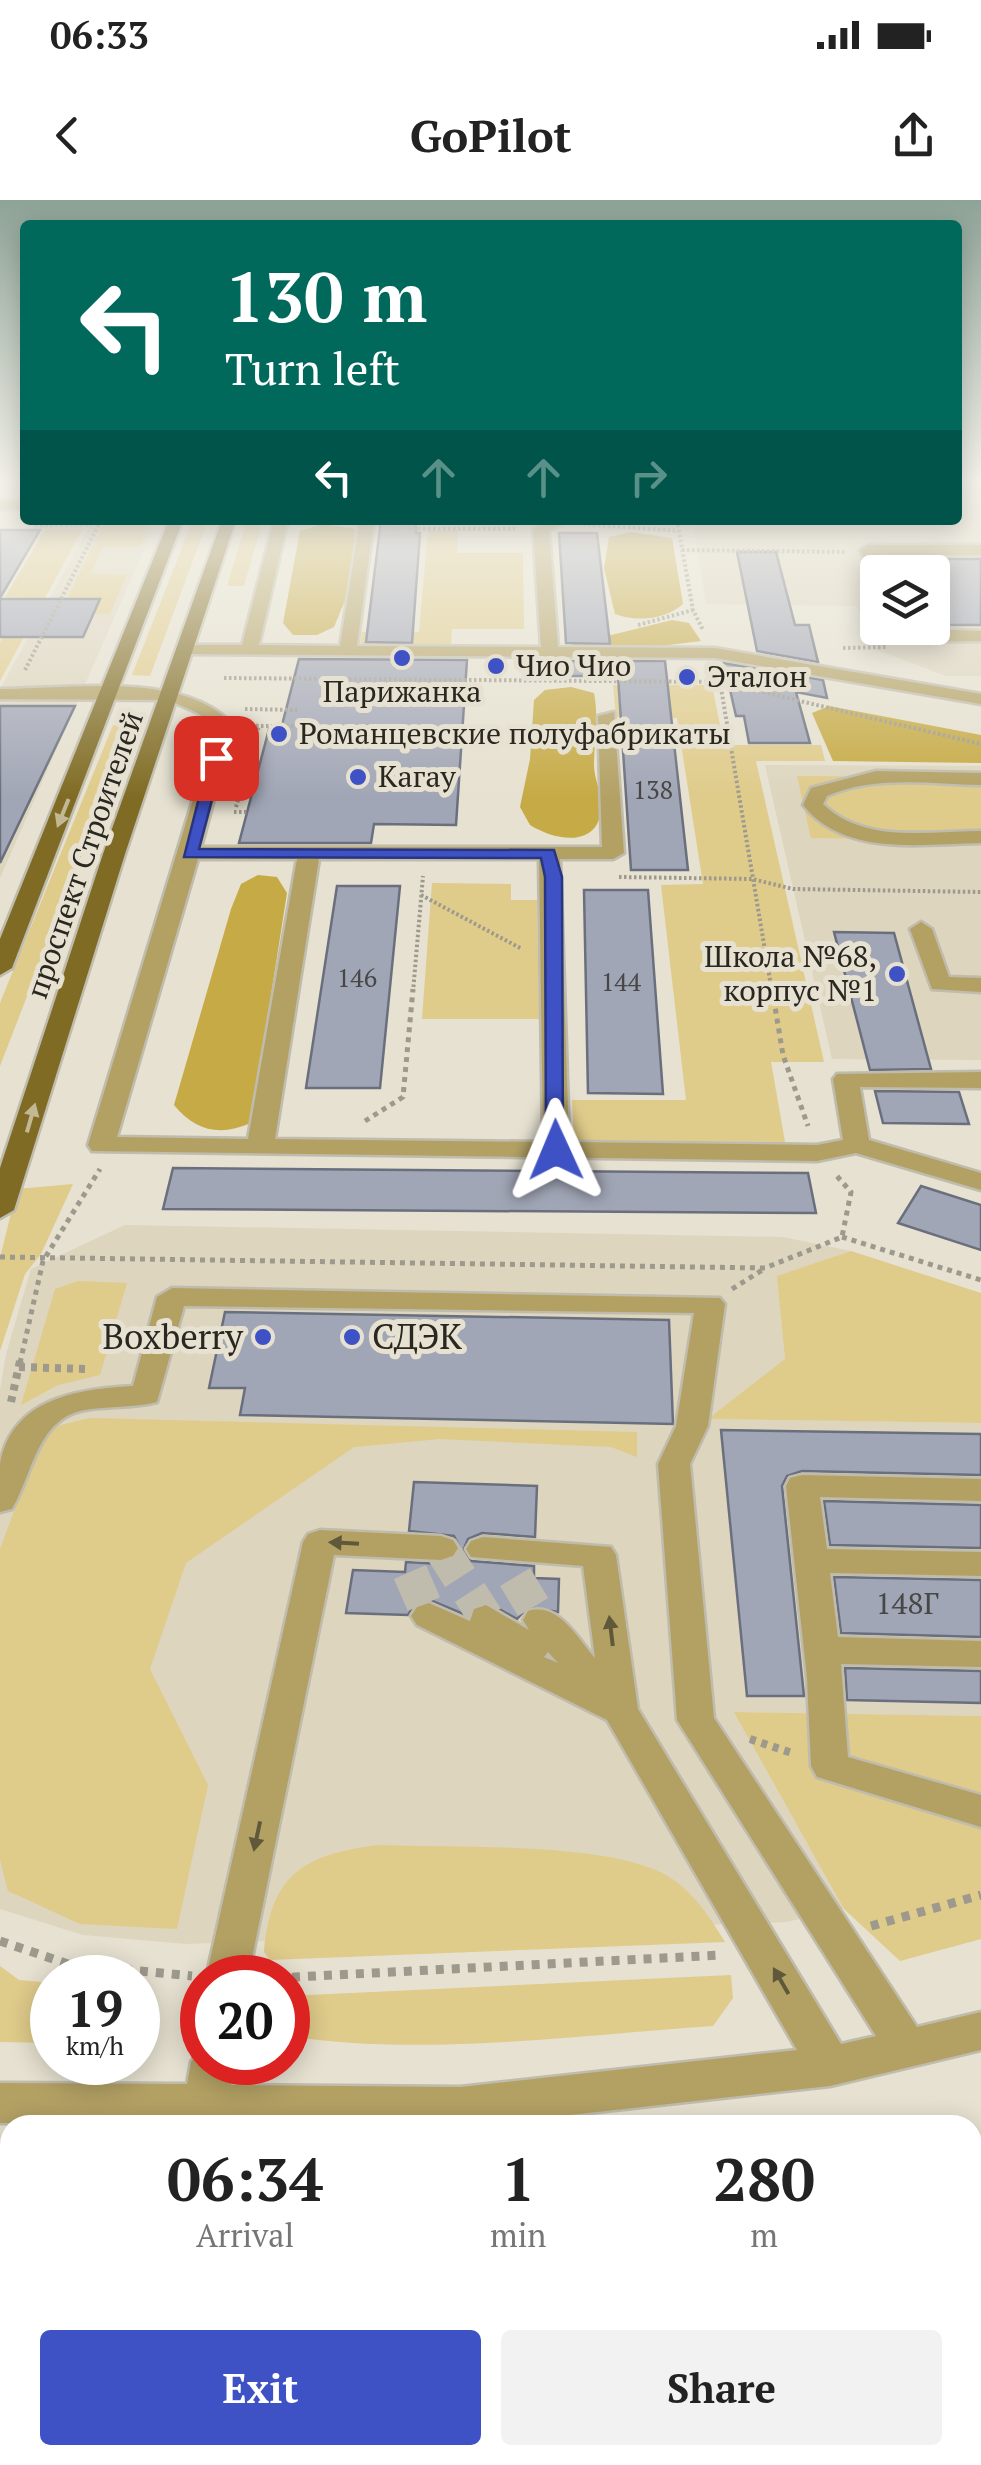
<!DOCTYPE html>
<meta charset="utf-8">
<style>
:root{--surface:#fff;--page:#f2f2f2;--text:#222;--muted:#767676;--accent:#3e52c5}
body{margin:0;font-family:"PT Serif",serif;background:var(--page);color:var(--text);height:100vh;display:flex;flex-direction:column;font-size:38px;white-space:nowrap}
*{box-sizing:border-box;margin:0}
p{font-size:32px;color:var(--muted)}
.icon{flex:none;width:55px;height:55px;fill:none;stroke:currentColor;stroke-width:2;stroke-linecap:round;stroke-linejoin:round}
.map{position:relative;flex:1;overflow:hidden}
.details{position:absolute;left:0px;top:1915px;width:982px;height:350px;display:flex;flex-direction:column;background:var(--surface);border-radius:30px 30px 0 0;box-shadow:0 5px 25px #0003}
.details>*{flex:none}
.hud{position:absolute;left:20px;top:20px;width:942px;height:305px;border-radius:10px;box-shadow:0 5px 25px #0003;background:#00695c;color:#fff;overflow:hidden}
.controls{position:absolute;left:860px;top:355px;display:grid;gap:20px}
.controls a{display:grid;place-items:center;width:90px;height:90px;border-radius:10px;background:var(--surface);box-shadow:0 5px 25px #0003;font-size:50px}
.speed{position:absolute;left:30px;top:1755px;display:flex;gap:20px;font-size:50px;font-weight:700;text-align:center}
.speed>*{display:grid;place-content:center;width:130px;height:130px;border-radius:50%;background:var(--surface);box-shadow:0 5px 25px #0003;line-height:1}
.speed small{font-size:25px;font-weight:400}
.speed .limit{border:15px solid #d22;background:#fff;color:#111}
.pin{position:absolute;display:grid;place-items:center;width:85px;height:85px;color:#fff;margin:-42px;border-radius:20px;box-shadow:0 5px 15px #0006}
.me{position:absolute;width:110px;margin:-55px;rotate:359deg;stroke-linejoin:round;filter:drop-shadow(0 0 8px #0008)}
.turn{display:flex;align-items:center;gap:35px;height:210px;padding:0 40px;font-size:45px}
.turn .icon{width:130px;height:130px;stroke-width:2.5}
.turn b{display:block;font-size:70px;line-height:85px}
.lanes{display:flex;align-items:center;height:95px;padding:0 40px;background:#0003;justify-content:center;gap:50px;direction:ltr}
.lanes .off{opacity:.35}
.eta{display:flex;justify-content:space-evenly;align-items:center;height:170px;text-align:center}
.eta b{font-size:60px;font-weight:700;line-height:70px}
.cta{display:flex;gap:20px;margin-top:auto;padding:20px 40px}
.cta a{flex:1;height:115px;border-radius:10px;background:var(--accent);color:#fff;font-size:40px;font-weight:700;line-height:115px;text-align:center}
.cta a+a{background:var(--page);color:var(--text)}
.status{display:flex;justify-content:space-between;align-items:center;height:70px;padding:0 50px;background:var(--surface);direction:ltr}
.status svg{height:28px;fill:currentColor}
header{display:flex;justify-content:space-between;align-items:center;height:130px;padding:0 40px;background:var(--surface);font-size:45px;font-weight:700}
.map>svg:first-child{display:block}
.built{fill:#ddd5be;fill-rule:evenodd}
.green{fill:#dfcb8a}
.forest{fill:#c6aa45}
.building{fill:#a1a6b6;stroke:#6a6f7d;stroke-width:2.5}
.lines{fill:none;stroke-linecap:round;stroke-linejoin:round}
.minor-tunnel{stroke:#c0bcad;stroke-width:35;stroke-dasharray:35 18;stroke-linecap:butt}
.minor-casing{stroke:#c0bcad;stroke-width:5}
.major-casing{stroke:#c0bcad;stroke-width:5}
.path-far3{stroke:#9d998c;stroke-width:4;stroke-dasharray:2.5 2.5;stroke-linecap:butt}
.path-far2{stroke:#9d998c;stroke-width:5;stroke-dasharray:5 5;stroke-linecap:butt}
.path-far1{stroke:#9d998c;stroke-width:8;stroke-dasharray:6 6;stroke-linecap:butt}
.path{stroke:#9d998c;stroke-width:9;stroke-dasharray:8 8;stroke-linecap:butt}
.minor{fill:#b3a164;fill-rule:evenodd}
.major{fill:#7f6b23;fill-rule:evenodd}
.oneway{fill:#c2b893}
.oneway2{fill:#60583b}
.route{fill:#3e52c5;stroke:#283580;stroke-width:2.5}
.poi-dot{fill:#3e52c5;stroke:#e6e1d0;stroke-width:4}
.labels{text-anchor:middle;stroke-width:10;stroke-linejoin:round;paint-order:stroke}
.far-number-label{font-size:25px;fill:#474746}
.far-poi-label{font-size:30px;fill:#292720;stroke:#e6e1d0;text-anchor:start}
.far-street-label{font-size:30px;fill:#292720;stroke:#e6e1d0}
.number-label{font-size:30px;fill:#474746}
.poi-label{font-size:35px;fill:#292720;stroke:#e6e1d0;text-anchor:end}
</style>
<div class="status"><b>06:33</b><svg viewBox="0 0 49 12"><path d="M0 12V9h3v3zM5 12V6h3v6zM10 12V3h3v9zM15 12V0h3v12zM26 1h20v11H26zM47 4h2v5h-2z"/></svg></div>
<header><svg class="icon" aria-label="back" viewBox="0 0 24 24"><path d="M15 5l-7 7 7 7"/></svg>GoPilot<svg class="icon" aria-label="share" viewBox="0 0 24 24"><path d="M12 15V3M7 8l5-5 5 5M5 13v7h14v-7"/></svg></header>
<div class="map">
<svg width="981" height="2265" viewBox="0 0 981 2265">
<rect width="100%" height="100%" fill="#e6e1d0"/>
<g class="built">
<path d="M 958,281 L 981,281 L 981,476 L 946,476 L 872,448 L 857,406 L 706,404 L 692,320 L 958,320 ZM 878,372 L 932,372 L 932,428 L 878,428 Z"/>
<path d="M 93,320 L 157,320 L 0,678 L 0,489 Z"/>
<path d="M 765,565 L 981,566 L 981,860 L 832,859 Z"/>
<path d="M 125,1025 L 783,1037 L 851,1051 L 778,1076 L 785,1160 L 710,1219 L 981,1223 L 981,1516 L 735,1512 L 844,1709 L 786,1722 L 186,1744 L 83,1735 L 0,1709 L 0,1190 L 6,1154 L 31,1069 Z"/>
<path d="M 10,2117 L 10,2255 L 359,2255 L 358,2265 L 0,2265 L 0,2118 Z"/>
</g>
<g class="green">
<path d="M 106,320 L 151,320 L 139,347 L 103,347 L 90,374 L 127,375 L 110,414 L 59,414 Z"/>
<path d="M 193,320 L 208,320 L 150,476 L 132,475 Z"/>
<path d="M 247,320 L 263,320 L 244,386 L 227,386 Z"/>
<path d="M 45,330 L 82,330 L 0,481 L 0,442 L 25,398 L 5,397 Z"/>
<path d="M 428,330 L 458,330 L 457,353 L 523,353 L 524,429 L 452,429 L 451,445 L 360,445 L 362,432 L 419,432 Z"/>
<path d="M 613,485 L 712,485 L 724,545 L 821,545 L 825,561 L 756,561 L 824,862 L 771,862 L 785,942 L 574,940 L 572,900 L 686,900 L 661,685 L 703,684 L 677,518 L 616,517 Z"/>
<path d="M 113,525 L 132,525 L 0,866 L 0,803 Z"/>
<path d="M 797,576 L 981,577 L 981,640 L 811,638 Z"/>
<path d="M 432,683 L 511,684 L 511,700 L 537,700 L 539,819 L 422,819 Z"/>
<path d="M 73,984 L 41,1054 L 25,1074 L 0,1151 L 0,1058 L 17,989 Z"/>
<path d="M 851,1051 L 981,1093 L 981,1223 L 708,1219 L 785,1159 L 777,1076 Z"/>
<path d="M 78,1081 L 127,1083 L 100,1175 L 58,1185 L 21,1205 L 55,1089 Z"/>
<path d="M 90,1218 L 637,1232 L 637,1257 L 611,1247 L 440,1239 L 354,1247 L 186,1363 L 150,1469 L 208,1585 L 177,1729 L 80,1724 L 8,1691 L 0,1660 L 0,1349 L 45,1229 Z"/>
<path d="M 734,1512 L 981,1516 L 981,1739 L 900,1761 L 844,1709 Z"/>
<path d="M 378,1645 C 452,1648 594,1642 658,1671 C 689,1685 708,1714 725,1742 L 270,1760 L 264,1752 C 271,1673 304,1655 378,1645 Z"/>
<path d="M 0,1766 L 19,1780 L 52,1783 L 52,1843 L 0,1842 Z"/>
<path d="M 731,1775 L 733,1798 L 713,1826 C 579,1835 419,1857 288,1836 L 288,1796 Z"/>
<path d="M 981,2011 L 981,2154 L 973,2154 L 972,2013 Z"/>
<rect x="463" y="2255" width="170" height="10"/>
</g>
<g class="forest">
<path d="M 323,324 L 355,329 L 354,379 L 334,427 L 317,435 L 293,435 L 283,423 L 300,331 Z"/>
<path d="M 631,332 L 672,338 L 683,404 C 665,420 637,422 615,414 L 604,368 L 609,337 Z"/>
<path d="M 672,420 L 689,423 L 701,441 L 629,450 L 571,445 Z"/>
<path d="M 571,487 L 594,493 C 599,518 594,540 594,565 C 594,578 601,591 601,604 C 602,648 557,642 530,625 L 520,607 L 530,559 L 534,500 L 545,490 Z"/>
<path d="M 829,506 L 981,535 L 981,563 L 833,561 L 812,513 Z"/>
<path d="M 258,675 L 277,677 L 287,693 L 251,923 C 221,936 196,932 174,905 L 231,709 L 241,684 Z"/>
</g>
<g class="building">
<path d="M 381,320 L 416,320 L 416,333 L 420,333 L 412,443 L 366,442 Z"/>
<path d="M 0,330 L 40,330 L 0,398 Z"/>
<path d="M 559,333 L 597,333 L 610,444 L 566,443 Z"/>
<path d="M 737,352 L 776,352 L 795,425 L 809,425 L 818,462 L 757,451 Z"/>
<rect x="932" y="359" width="49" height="66"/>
<path d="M 0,399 L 100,399 L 83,437 L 0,437 Z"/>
<path d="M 299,459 L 467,460 L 456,625 L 374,624 L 371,643 L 239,643 L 269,529 L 281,529 Z"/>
<path d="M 568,461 L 612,461 L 614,476 L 569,476 Z"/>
<path d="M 617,461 L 665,461 L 688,670 L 631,670 Z"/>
<path d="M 724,463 L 823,480 L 827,498 L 796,492 L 810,543 L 749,543 L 744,516 L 736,516 Z"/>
<path d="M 0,506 L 75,506 L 0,663 Z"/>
<path d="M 337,686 L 400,686 L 380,888 L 306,888 Z"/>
<path d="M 584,690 L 648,690 L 663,894 L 588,893 Z"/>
<path d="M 834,732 L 894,733 L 931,869 L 870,870 Z"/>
<path d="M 875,891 L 959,892 L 969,924 L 883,923 Z"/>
<path d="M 173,968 L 808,973 L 816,1013 L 163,1009 Z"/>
<path d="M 921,986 L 981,1005 L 981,1050 L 898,1023 Z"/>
<path d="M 225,1112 L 669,1120 L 673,1224 L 240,1215 L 245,1188 L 209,1188 Z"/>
<path d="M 721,1230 L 981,1234 L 981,1275 L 802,1271 L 787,1276 L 782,1286 L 804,1496 L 747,1496 Z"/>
<path d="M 414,1282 L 537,1286 L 535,1337 L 482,1333 L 468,1339 L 463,1351 L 471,1361 L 534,1366 L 534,1378 L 559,1379 L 558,1412 L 528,1407 L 517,1419 L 485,1401 L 473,1405 L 468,1416 L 428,1399 L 414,1405 L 408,1415 L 346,1413 L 353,1370 L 405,1372 L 406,1362 L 442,1364 L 454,1360 L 461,1350 L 454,1336 L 409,1331 Z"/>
<path d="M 824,1301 L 981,1305 L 981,1348 L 830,1345 Z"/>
<path d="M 834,1377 L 981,1380 L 981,1437 L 841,1433 Z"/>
<path d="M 845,1468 L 981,1471 L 981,1503 L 847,1500 Z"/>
</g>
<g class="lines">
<g class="minor-tunnel">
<path d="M 441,1348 L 486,1418"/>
<path d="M 410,1372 L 429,1416"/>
<path d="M 515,1377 L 541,1420"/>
</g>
<g class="minor-casing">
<g id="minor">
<rect x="0" y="301" width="25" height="8"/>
<path d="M 274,320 L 288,320 L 259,445 L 340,446 L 360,320 L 374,320 L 357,446 L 541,447 L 533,329 L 549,320 L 569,320 L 549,331 L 558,447 L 715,448 L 981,494 L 981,504 L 715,458 L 182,454 L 182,446 L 188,445 L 242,445 Z"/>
<path d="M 981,345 L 981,355 L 878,355 L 886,372 L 878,372 L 878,377 L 870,372 L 860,350 L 868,345 Z"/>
<path d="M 895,428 L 981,431 L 981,441 L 908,442 Z"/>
<path d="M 0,489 C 69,489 186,470 234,526 L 201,647 L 602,647 L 598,516 L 614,512 L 624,653 L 613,659 L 560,659 L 569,942 L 817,945 L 843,940 L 833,879 L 837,874 L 981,872 L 981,888 L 860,887 L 869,940 L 981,973 L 981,990 L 856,953 L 817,961 L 92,951 L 88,945 L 215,527 L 198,513 L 168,500 L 0,499 ZM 198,659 L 297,659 L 248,939 L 117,937 ZM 319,659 L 539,659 L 543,942 L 275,939 Z"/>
<path d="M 876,571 L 981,573 L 981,585 C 929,584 875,575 827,596 L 823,604 C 864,644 929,631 981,631 L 981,643 C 922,644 844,657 803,605 L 811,588 Z"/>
<path d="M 921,722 L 932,729 L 949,777 L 981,778 L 981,792 L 932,789 L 910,729 Z"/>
<path d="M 172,1088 L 720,1098 L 725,1104 L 708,1226 L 690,1264 L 714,1518 L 917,1827 L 981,1812 L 981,1850 L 830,1886 L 480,1925 L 0,1923 L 0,1883 L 187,1884 L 191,1862 L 202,1846 L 202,1862 L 235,1862 L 231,1885 L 460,1887 L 797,1850 L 607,1520 L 417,1425 L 411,1416 L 417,1407 L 429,1403 L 470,1421 L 474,1409 L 486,1405 L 529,1430 L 523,1420 L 528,1411 C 559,1402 577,1438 595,1458 L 583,1366 L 471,1357 L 466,1349 L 471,1341 L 483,1337 L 611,1347 L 616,1355 L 638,1509 L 841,1844 L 876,1836 L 677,1520 L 658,1264 L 676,1226 L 694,1113 L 184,1106 L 157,1202 C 134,1208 109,1206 85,1210 C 37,1218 33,1274 12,1309 L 0,1312 C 0,1297 0,1279 0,1264 C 12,1198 78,1189 133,1186 L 157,1097 ZM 548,1452 L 558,1463 L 544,1457 Z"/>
<path d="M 802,1275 L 981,1279 L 981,1301 L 820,1297 L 827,1349 L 981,1352 L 981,1376 L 830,1373 L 838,1437 L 981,1441 L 981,1467 L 841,1464 L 848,1557 L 981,1595 L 981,1627 L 817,1577 L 811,1566 L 807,1478 L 786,1286 L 790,1278 Z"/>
<path d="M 320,1330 L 441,1336 L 453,1340 L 458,1348 L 453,1356 L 441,1360 L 334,1355 L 248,1778 L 206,1778 L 303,1342 L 308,1334 Z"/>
<path d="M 414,2255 L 464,2255 L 465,2265 L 413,2265 Z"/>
</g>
</g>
<g class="major-casing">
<g id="major">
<path d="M 169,320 L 183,320 L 12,768 L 0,775 L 0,739 Z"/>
<path d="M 222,320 L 236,320 L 125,654 L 14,1010 L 0,1018 L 0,968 L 103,654 Z"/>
</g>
</g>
<g class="path-far3">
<path d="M 677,320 L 693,410 L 703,430"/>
<path d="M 583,324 L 679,331"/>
<path d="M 35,325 L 99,324"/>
<path d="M 388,329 L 515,329"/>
<path d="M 682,350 L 846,352"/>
<path d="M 638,425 L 693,410"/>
<path d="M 843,448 L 886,447"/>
<path d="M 25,470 L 101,320"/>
<path d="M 224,478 L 720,482 L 981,544"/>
<path d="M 720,482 L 772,792"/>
<path d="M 245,509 L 297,510"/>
<path d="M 256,526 L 388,526"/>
<path d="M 236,607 L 259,526 L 246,524"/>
<path d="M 234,612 L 247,612"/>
<path d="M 619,677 L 752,679 L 793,689 L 981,692"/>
<path d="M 421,695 L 522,749"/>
<path d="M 413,792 L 423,676"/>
</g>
<g class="path-far2">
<path d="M 772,789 L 783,855 L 808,926"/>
<path d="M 365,921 L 403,897 L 413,789"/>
<path d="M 842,1037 L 981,1080"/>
<path d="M 0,1057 L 765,1068 L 842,1037 L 851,992 L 836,975"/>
<path d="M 732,1089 L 764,1069"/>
<path d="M 20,1163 L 43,1061 L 100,969"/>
</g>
<g class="path-far1">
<path d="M 19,1167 L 86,1169"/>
<path d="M 11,1202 L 20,1161"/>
<path d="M 750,1539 L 795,1554"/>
</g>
<g class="path">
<path d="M 871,1726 L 981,1695"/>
<path d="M 0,1741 L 68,1764 L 192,1776"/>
<path d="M 276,1778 L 722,1755"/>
<path d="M 972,1987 L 981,1985"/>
<path d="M 0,2063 L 10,2063"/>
<path d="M 738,2255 L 743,2265"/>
</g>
<use href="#minor" class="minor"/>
<use href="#major" class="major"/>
</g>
<defs><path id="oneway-solid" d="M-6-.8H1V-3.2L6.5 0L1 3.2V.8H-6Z" transform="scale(2.5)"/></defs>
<g class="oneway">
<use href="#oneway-solid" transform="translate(63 613) rotate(112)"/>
<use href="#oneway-solid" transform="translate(31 918) rotate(-74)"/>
</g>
<g class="oneway2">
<use href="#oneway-solid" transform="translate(344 1343) rotate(-177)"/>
<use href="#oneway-solid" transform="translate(611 1431) rotate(-97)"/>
<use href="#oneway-solid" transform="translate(257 1636) rotate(102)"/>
<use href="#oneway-solid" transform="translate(781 1781) rotate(-120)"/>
</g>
<linearGradient id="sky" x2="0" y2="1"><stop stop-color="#8ea397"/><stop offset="0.47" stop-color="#f4f2ea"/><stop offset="1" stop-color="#f4f2ea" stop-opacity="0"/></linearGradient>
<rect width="981" height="598" fill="url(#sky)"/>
<path class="route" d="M 216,553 L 223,558 L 199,649 L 554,650 L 562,677 L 563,954 L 546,950 L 545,677 L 541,658 L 184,657 L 209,558 Z"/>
<g class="poi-dot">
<circle cx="402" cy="458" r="10"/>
<circle cx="496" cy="466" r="10"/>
<circle cx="687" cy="477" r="10"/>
<circle cx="279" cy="534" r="10"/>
<circle cx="358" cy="577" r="10"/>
<circle cx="897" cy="774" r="10"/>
<circle cx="263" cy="1137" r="10"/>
<circle cx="352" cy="1137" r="10"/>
</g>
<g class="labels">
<g class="far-number-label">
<text x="653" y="599">138</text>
<text x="357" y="787">146</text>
<text x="621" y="791">144</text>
</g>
<g class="far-poi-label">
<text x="516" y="476">Чио Чио</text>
<text x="707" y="487">Эталон</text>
<text x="402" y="502" text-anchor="middle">Парижанка</text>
<text x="299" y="544">Романцевские полуфабрикаты</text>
<text x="378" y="587">Кагау</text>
<text x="877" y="767" text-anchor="end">Школа №68,<tspan x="877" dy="34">корпус №1</tspan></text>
</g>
<g class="far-street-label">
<text transform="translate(85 655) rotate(-71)" y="10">проспект Строителей</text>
</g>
<g class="number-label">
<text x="907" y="1414">148Г</text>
</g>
<g class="poi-label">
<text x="243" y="1149">Boxberry</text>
<text x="372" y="1149" text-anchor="start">СДЭК</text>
</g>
</g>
</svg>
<div class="controls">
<a><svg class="icon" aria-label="layers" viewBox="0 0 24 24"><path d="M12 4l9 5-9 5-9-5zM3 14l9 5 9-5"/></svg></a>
</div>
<div class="speed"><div>19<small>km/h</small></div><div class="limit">20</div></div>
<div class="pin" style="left:216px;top:558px;background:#d93025"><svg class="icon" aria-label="arrive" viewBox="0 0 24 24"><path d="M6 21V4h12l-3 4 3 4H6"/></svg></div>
<svg class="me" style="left:556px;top:950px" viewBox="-20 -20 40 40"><path d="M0-17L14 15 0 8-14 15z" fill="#3e52c5" stroke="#fff" stroke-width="4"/></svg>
<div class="hud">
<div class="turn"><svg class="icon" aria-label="left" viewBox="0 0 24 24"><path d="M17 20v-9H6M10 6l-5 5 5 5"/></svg><div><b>130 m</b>Turn left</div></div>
<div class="lanes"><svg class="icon" aria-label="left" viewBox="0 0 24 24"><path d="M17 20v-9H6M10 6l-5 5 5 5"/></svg><svg class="icon off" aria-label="ahead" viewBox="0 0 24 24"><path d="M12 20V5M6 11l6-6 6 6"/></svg><svg class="icon off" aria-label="ahead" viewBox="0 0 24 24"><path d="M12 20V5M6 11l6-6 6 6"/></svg><svg class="icon off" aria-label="right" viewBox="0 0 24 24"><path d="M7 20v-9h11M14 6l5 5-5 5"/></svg></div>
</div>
<section class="details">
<div class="eta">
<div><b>06:34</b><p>Arrival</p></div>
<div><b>1</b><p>min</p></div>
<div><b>280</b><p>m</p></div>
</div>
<div class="cta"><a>Exit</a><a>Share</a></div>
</section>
</div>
